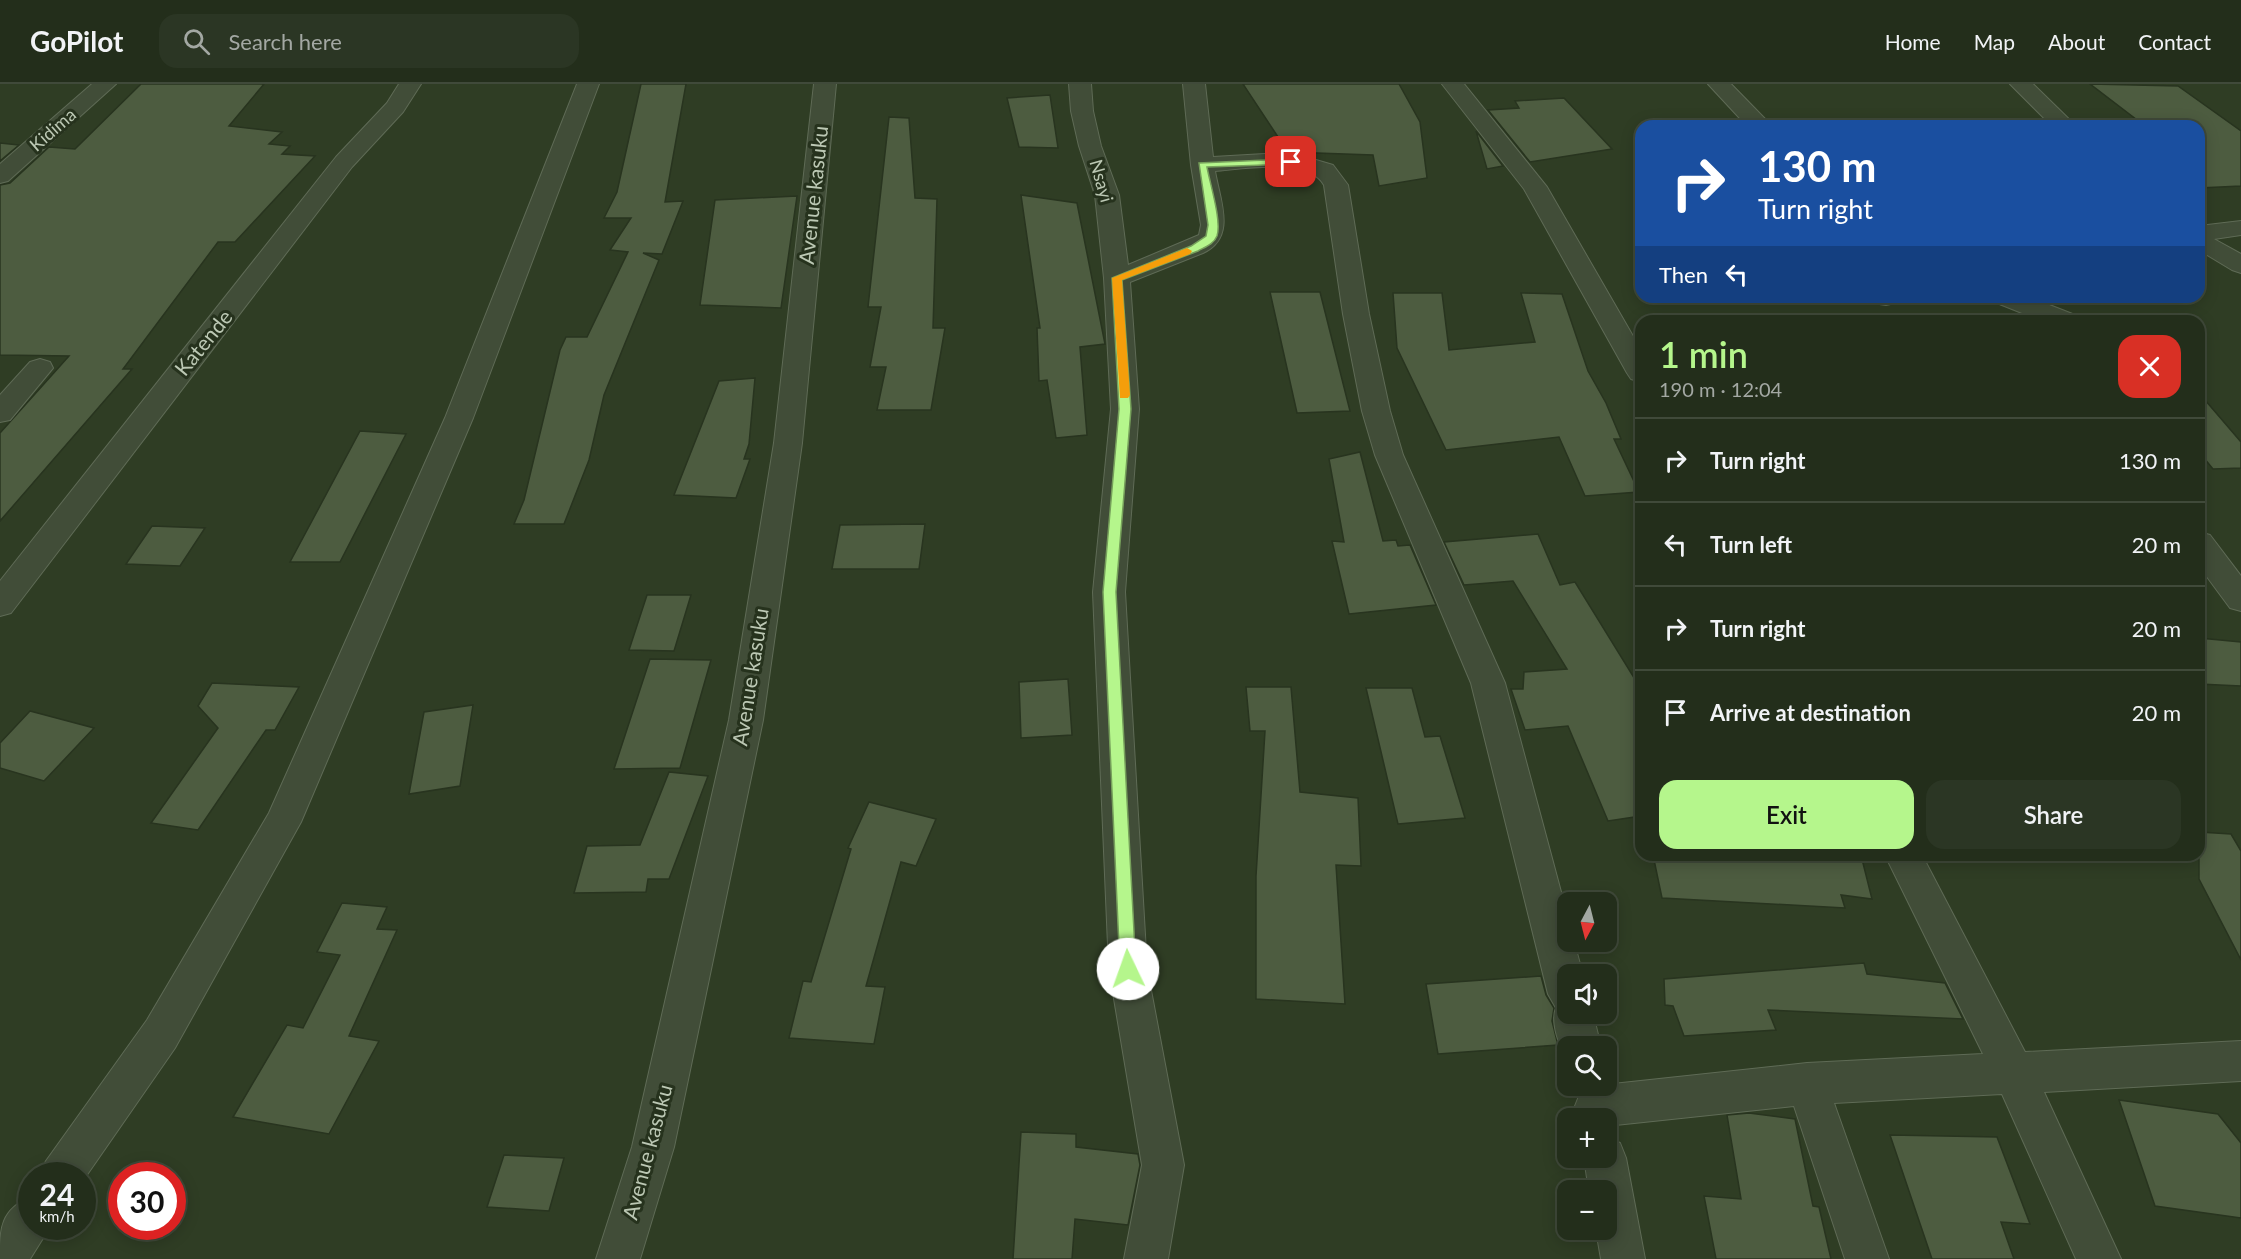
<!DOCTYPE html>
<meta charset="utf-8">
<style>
:root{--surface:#232e1b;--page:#2b3624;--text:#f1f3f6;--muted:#a3a8a3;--line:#404a3a;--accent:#b5f68c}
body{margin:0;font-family:Lato,sans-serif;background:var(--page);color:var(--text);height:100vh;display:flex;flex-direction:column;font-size:22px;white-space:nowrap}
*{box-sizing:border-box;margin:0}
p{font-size:20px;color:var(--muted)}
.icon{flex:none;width:33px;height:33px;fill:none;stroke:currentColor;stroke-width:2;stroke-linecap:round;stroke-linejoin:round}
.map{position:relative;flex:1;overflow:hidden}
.details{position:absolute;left:1635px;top:231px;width:570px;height:546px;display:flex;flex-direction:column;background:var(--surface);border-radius:18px;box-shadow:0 3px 15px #0003,0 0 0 2px var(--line)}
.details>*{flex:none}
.banner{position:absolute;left:1635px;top:36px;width:570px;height:183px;border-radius:18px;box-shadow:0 3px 15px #0003,0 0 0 2px var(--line);background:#1a4fa0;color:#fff;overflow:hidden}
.needle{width:39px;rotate:187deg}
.controls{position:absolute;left:1557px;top:808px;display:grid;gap:12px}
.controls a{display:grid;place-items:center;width:60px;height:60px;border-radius:12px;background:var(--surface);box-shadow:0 3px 15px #0003,0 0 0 2px var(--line);font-size:30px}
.speed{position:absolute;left:18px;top:1078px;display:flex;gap:12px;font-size:30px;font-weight:700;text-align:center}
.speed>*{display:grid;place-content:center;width:78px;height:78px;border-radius:50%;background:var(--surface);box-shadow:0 3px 15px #0003,0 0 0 2px var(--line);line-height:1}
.speed small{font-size:15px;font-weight:400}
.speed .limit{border:9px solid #d22;background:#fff;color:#111}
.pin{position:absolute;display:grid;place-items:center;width:51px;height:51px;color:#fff;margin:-26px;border-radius:12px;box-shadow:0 3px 9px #0006}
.me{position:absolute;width:66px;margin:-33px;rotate:357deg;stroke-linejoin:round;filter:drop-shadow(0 0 4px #0008)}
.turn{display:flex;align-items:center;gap:21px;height:126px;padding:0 24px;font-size:27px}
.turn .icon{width:78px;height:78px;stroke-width:2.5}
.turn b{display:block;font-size:42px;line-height:51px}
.then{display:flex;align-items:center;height:57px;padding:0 24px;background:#0003;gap:12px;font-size:22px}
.round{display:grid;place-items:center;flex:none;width:63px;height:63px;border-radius:18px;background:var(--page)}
.overview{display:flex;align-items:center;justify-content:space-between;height:102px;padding:0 24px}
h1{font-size:36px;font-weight:600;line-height:45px;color:var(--accent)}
.action{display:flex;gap:12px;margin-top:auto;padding:12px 24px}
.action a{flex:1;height:69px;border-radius:18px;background:var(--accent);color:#111;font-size:24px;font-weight:600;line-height:69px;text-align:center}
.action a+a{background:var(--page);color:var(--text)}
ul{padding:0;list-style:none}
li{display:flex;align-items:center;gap:18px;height:84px;padding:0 24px;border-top:2px solid var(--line)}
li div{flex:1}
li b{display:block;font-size:22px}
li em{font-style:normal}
header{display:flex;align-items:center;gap:36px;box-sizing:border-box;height:84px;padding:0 30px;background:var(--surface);border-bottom:2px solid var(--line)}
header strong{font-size:28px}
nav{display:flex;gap:33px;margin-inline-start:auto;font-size:21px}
.search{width:420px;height:54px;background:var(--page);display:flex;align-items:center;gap:15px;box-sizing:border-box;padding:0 21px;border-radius:18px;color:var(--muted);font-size:22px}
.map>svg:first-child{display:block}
.building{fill:#4d5c40;stroke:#28341f;stroke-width:1.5}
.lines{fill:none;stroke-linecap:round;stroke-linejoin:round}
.minor-casing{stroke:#5f6b56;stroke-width:2}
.minor{fill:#414d38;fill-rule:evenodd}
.route{fill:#b5f68c;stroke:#76a05b;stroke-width:1.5}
.slow{fill:#f59e0b}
.labels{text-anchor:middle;stroke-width:6;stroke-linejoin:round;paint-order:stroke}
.far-street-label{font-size:18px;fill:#bcc8b4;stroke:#26321d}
.street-label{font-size:21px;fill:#bcc8b4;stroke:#26321d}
</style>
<header>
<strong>GoPilot</strong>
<div class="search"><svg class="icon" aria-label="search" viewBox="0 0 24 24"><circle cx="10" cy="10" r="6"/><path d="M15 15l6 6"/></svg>Search here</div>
<nav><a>Home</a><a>Map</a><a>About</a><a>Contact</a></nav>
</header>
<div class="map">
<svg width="2241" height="1175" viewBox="0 0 2241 1175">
<rect width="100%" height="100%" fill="#2f3d24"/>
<g class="building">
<path d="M 141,0 L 264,0 L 229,42 L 282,48 L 269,60 L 290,62 L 282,70 L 315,72 L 235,158 L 218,158 L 123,285 L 132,285 L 0,437 L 0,349 L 69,272 L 0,271 L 0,101 L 10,99 L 49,63 L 75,65 Z"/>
<path d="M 641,0 L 686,0 L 665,118 L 683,117 L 662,170 L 643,169 L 659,176 L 604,311 L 589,376 L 564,440 L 514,440 L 524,416 L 560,266 L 566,253 L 587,253 L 628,168 L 610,166 L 631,134 L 604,134 L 617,108 Z"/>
<path d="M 1243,0 L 1399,0 L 1420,38 L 1427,94 L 1379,102 L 1373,71 L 1288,68 Z"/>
<path d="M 2090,0 L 2178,2 L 2241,47 L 2241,102 L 2199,104 L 2199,42 L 2145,42 Z"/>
<path d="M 1050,11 L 1058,64 L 1019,63 L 1007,14 Z"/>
<path d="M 1564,14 L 1612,65 L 1530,78 L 1488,26 L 1519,24 L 1515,17 Z"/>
<path d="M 889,33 L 909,34 L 915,114 L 937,115 L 933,244 L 945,244 L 931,326 L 877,326 L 886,283 L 870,283 L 881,223 L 868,223 Z"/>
<path d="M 1476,47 L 1503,82 L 1487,85 Z"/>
<path d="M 0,59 L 19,61 L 0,77 Z"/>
<path d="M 1021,111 L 1077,119 L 1105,260 L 1080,263 L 1087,351 L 1056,354 L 1047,296 L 1039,297 L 1037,244 L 1040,244 Z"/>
<path d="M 797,112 L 781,224 L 700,221 L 715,116 Z"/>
<path d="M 1270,208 L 1320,208 L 1350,327 L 1297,329 Z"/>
<path d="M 1393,209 L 1442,209 L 1449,266 L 1535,258 L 1521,209 L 1562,210 L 1588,287 L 1606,319 L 1621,355 L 1614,355 L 1639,408 L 1585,412 L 1559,353 L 1446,366 L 1397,264 Z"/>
<path d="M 755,294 L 749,360 L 744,375 L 750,375 L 736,414 L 674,411 L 719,297 Z"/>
<path d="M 2199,309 L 2241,358 L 2241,384 L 2213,385 L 2199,368 Z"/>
<path d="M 360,347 L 406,350 L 340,478 L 290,478 Z"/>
<path d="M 1360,368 L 1383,457 L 1396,456 L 1398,462 L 1410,461 L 1436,521 L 1349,530 L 1332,457 L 1344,458 L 1329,375 Z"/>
<path d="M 925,440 L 919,485 L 832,485 L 840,441 Z"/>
<path d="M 152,442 L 205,444 L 180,482 L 126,480 Z"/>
<path d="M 1538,450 L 1560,501 L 1575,498 L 1641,605 L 1641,732 L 1608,737 L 1568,642 L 1525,646 L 1511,605 L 1523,605 L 1524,588 L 1567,585 L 1513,497 L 1464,501 L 1444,458 Z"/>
<path d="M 647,511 L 691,511 L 674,567 L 629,566 Z"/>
<path d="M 2199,554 L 2241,558 L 2241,602 L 2199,600 Z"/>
<path d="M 650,575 L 711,576 L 680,684 L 614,685 Z"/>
<path d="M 1068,595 L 1072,651 L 1021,654 L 1019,598 Z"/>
<path d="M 212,599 L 299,603 L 275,646 L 266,646 L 198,746 L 151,739 L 218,644 L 198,622 Z"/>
<path d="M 1246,603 L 1291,603 L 1300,708 L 1358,714 L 1361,782 L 1336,781 L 1345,920 L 1256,915 L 1256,792 L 1265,647 L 1250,647 Z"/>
<path d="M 1366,604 L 1412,604 L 1425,653 L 1440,652 L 1465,734 L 1398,740 Z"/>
<path d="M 473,621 L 460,702 L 409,710 L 424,628 Z"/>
<path d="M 30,627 L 94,644 L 44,697 L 0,684 L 0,659 Z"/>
<path d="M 669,688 L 708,692 L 669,795 L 648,795 L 646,808 L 574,809 L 587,762 L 640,761 Z"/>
<path d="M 869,718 L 936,735 L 916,782 L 901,778 L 866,902 L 885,903 L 874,960 L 789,954 L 803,897 L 811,898 L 851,765 L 848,764 Z"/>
<path d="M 2199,748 L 2231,750 L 2241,767 L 2241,876 L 2199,795 Z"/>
<path d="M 1653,771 L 1861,771 L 1872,815 L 1841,811 L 1845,824 L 1662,814 Z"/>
<path d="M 342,819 L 387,823 L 377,845 L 397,846 L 349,952 L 379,957 L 329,1050 L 233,1033 L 287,941 L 303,944 L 340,871 L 317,868 Z"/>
<path d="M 1864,879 L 1867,890 L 1945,899 L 1963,935 L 1768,926 L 1776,946 L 1684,952 L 1673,922 L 1665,921 L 1664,895 Z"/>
<path d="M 1541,892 L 1546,911 L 1554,924 L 1552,937 L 1558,961 L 1438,970 L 1426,900 Z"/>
<path d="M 2119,1016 L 2218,1030 L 2241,1059 L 2241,1134 L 2155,1122 Z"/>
<path d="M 1749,1029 L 1795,1035 L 1813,1122 L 1819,1123 L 1831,1175 L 1716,1175 L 1704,1112 L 1741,1115 L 1727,1031 Z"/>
<path d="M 1021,1048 L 1076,1050 L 1076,1063 L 1138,1070 L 1140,1081 L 1128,1141 L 1075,1135 L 1072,1175 L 1013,1175 Z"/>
<path d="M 1890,1051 L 1997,1053 L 2030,1140 L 2001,1138 L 2014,1175 L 1932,1175 Z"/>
<path d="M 504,1071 L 564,1074 L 549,1127 L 487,1123 Z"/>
</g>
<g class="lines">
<g class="minor-casing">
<g id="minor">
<path d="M 92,0 L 116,0 L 8,97 L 0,99 L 0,80 Z"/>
<path d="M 399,0 L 421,0 L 403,28 L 352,83 L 11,529 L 0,532 L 0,497 L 336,73 L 387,19 Z"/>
<path d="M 577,0 L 599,0 L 473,334 L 301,738 L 175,964 L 82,1098 L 82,1092 L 39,1092 L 46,1077 L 147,936 L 269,729 L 445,334 Z"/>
<path d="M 814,0 L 836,0 L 802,359 L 763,636 L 674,1063 L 640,1175 L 596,1175 L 632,1063 L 729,636 L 774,359 Z"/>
<path d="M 1069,0 L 1091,0 L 1093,27 L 1101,62 L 1119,111 L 1128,181 L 1199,151 L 1201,141 L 1191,81 L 1183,0 L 1205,0 L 1213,73 L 1265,70 L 1299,71 L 1333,81 L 1348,101 L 1369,230 L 1390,327 L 1403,371 L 1505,599 L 1568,834 L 1568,858 L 1574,858 L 1583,891 L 1568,891 L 1568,930 L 1593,930 L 1601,963 L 1568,963 L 1568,977 C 1560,965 1550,938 1556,924 L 1548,910 L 1471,599 L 1375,371 L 1362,327 L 1343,230 L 1324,101 C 1309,73 1243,85 1215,87 C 1220,117 1237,153 1203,169 L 1130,198 L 1139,325 L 1125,508 L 1147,885 L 1184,1081 L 1168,1175 L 1124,1175 L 1142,1081 L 1109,885 L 1093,508 L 1111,325 L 1104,194 L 1095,111 L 1079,62 L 1071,27 Z"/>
<path d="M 1442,0 L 1464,0 L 1547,103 L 1641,266 L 1641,298 L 1631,295 L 1627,289 L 1524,105 Z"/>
<path d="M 1708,0 L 1731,0 L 1772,42 L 1747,42 Z"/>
<path d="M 2010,0 L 2033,0 L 2076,42 L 2052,42 Z"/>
<path d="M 2241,137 L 2241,151 L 2214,155 L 2241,170 L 2241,189 L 2232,186 L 2199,166 L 2199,142 Z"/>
<path d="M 1869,213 L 1899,213 L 1895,219 L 1886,221 L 1873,219 Z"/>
<path d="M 1993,213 L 2029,213 L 2075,231 L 2079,237 L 2042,237 L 1997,219 Z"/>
<path d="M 40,275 L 50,278 L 53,284 L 10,336 L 0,338 L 0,311 L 30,278 Z"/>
<path d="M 2199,448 L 2210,451 L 2241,492 L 2241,527 L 2230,524 L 2199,482 Z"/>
<path d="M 1885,771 L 1922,771 L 2025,968 L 2241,957 L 2241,997 L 2044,1008 L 2121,1175 L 2076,1175 L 2002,1010 L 1834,1019 L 1889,1175 L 1845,1175 L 1794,1022 L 1606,1042 L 1606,1035 L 1581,1035 L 1575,1022 L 1581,1007 L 1594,1002 L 1807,979 L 1983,970 Z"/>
<path d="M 1606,1053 L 1620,1059 L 1626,1074 L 1645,1175 L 1601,1175 L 1596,1146 L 1606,1146 L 1606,1107 L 1589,1107 L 1584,1074 L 1606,1074 Z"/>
<path d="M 32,1112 L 32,1143 L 50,1143 L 30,1175 L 0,1175 C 0,1144 0,1126 32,1112 Z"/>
</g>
</g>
<use href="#minor" class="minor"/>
</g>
<path class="route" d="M 1291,75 L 1294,76 L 1294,80 L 1207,83 C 1210,100 1222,137 1217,152 C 1214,160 1205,163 1198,167 L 1122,196 L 1131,325 L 1116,508 L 1136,885 L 1134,890 L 1128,893 L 1122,890 L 1120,885 L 1103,508 L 1119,325 L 1112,194 L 1191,162 L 1206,152 L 1208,141 L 1199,79 Z"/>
<path class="slow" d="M 1187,164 L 1192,167 L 1190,170 L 1122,196 L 1130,311 L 1128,314 L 1120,314 L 1112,194 Z"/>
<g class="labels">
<g class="far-street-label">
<text transform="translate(53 46) rotate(-41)" y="6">Kidima</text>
<text transform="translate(1101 97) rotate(74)" y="6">Nsayi</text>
</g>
<g class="street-label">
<text transform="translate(814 111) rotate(-84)" y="7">Avenue kasuku</text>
<text transform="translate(204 259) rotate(-51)" y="7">Katende</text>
<text transform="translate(751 593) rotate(-81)" y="7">Avenue kasuku</text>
<text transform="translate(648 1068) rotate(-75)" y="7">Avenue kasuku</text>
</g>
</g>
</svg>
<div class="controls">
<a><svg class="needle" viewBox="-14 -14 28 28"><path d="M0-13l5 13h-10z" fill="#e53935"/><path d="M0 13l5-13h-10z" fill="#a3a8a3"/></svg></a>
<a><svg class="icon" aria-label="sound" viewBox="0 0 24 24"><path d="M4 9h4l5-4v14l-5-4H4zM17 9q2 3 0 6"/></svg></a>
<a><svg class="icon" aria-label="search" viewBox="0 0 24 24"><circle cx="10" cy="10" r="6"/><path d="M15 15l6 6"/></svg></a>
<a>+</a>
<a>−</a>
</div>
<div class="speed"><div>24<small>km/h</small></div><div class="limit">30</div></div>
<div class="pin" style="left:1291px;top:78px;background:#d93025"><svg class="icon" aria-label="arrive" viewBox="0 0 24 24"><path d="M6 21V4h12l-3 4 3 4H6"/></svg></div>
<svg class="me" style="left:1128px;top:885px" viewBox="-20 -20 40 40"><circle r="19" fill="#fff"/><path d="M0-13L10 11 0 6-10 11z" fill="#b5f68c"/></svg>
<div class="banner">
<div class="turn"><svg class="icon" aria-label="right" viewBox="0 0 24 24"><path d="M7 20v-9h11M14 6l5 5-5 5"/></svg><div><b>130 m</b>Turn right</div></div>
<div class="then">Then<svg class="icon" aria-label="left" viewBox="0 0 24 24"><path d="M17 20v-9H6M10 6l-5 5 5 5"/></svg></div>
</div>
<section class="details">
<div class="overview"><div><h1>1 min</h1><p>190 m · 12:04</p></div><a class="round" style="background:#d93025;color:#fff"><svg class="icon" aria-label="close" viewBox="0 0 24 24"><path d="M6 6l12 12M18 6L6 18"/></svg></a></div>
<ul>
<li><svg class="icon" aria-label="right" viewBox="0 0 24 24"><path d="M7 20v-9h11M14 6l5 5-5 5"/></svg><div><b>Turn right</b></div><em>130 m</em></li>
<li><svg class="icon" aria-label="left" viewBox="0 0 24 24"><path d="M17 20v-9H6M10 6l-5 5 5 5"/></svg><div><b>Turn left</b></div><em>20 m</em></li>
<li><svg class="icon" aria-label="right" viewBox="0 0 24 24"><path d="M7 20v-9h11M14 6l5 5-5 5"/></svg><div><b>Turn right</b></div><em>20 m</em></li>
<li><svg class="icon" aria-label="arrive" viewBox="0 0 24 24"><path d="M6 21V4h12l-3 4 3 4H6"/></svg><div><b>Arrive at destination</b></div><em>20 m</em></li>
</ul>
<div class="action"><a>Exit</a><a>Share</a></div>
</section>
</div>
